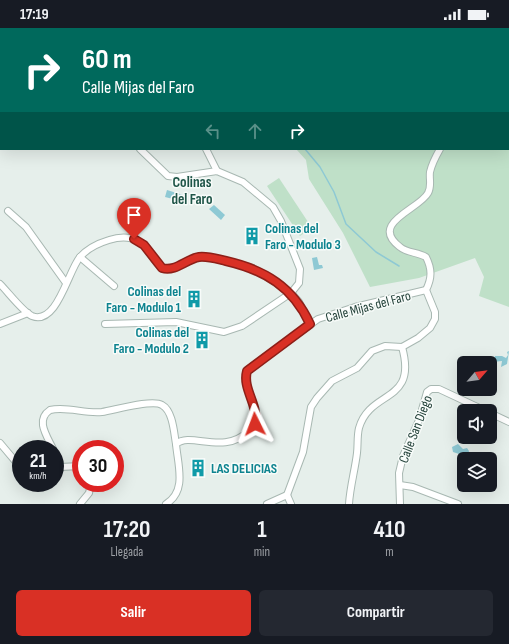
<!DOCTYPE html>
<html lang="es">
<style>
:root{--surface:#171b24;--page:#242831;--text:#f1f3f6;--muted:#9ea1a6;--accent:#d93025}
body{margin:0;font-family:"Sofia Sans Condensed",sans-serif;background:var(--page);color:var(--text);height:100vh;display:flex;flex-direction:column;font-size:15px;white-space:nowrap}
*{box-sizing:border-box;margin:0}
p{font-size:13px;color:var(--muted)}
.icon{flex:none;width:22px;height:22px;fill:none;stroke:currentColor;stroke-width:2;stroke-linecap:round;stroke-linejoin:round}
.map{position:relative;height:476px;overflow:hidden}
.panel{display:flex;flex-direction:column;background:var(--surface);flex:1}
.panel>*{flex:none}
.banner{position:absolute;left:0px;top:0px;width:509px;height:122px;box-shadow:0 4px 16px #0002;background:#00695c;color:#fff;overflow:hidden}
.needle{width:26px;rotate:62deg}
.controls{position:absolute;left:457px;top:328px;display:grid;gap:8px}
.controls a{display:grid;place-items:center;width:40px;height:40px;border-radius:6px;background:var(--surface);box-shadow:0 4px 16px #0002;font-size:20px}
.speed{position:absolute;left:12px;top:412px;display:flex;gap:8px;font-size:20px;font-weight:700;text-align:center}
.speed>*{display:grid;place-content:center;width:52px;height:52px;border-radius:50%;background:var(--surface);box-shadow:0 4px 16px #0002;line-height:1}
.speed small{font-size:10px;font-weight:400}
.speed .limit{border:6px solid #d22;background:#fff;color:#111}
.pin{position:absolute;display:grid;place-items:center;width:34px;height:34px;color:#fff;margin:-41px -17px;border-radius:50% 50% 50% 0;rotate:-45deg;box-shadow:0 0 4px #0007}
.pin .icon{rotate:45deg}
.me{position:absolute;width:44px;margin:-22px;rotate:357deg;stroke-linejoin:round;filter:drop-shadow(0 0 3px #0008)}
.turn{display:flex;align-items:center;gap:14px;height:84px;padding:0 16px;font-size:18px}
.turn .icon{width:52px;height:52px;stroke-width:2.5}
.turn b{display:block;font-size:28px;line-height:34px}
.lanes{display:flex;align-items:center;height:38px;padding:0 16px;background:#0003;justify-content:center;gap:20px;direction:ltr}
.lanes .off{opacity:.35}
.eta{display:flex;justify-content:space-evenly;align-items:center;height:68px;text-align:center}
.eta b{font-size:24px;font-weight:700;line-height:28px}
.action{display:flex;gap:8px;margin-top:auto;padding:8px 16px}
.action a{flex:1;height:46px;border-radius:6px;background:var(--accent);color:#fff;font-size:16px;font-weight:700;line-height:46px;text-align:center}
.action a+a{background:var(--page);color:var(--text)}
.status{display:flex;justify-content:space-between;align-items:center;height:28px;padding:0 20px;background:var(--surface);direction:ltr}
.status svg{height:11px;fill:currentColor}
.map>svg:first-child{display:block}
.green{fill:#bfe0c8}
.water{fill:#8ec9d4}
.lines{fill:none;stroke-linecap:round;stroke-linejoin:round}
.stream{stroke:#8ec9d4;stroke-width:1.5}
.street-casing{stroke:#a8b8b2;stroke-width:8}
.street{stroke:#fff;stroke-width:6}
.route-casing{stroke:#8d1f18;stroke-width:10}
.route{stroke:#d93025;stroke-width:7}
.labels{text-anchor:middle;stroke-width:3;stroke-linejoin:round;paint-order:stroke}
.culture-label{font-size:14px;font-weight:bold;fill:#0d838f;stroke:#f7fbf9;text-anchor:start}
.street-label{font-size:14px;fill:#24423a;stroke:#f7fbf9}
.neighbourhood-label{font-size:15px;font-weight:bold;fill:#1f5548;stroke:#f7fbf9}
</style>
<div class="status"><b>17:19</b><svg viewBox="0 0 49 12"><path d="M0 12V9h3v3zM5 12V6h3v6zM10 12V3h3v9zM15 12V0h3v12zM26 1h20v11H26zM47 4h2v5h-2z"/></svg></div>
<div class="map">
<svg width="509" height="476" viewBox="0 0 509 476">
<rect width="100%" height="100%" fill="#e6efeb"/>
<g class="green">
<path d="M 72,0 L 509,0 L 509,279 L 479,268 L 484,249 L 475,230 L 419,250 L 370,259 L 343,205 L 309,151 L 306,132 L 296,121 L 508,121 L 508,1 Z"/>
<path d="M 279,150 L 312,200 L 300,208 L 267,158 Z"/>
</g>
<g class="water">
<path d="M 167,162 L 183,167 L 181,173 L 165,169 Z"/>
<path d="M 214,177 L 225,187 L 221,192 L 209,181 Z"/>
<path d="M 317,229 L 319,237 L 322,237 L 323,240 L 314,242 L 312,230 Z"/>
<path d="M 509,323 L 507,336 L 501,339 L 502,333 L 493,334 L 495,328 L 502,328 L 506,330 L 508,327 L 507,324 Z"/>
<path d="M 458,416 L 463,421 L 467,420 L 469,423 L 468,427 L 465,428 L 453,424 L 452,419 Z"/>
</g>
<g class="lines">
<g class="stream">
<path d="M 157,0 L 159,1"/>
<path d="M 305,121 L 320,139 L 334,164 L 346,196 L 376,224 L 399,238"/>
</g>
<g class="street-casing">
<g id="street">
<path d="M 507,0 L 509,2"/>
<path d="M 508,66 L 509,65"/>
<path d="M 0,114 L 1,114"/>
<path d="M 140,121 L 168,148 L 177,149 L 217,143 L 243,154 L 273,179 L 281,193 L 300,241 L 299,255 L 291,265 L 299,274 L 310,296"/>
<path d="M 206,121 L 217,143"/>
<path d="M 8,183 L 26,199 L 66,255"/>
<path d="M 80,229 L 114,258"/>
<path d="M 0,256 C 8,264 23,284 32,288 C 57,298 68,243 80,229 C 87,221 99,215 109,212 C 118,209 129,208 138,213 C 149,219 152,233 162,240 L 170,241 L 196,230 L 208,229 L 253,240 L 291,265 L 242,298 L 224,304 L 176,294 L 105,296"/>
<path d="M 426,262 C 432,250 432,241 426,229 C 417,224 407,225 400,219 C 368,195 420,181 428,165 C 432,158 429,151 430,144 C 432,135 436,128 440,121"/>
<path d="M 0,296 L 28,285"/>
<path d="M 490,385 L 509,394"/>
<path d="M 0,415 L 21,440"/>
<path d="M 53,421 C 47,408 35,392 50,382 C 67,378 85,386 102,384 C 115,382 152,371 162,377 C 173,383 174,405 176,416"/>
<path d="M 55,426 L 60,439 L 81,438"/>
<path d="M 400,457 L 413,459 L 458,476"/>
<path d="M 287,467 L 303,424 L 311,379 L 317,370 L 332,353 L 357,340 L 372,323 L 385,318 L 402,319 L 418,310 L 430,300 L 435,291 L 435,284 L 426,262"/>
<path d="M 287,467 L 291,476"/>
<path d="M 80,476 L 89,465 L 91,455"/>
<path d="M 166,476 C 187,463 178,438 176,416 C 191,403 223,428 249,403 C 270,383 234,357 250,340 L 318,291 L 355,279 L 426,262"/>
<path d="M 267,476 L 287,467"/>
<path d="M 349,476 C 350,459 355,442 357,425 C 358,417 357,408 359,400 C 370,361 418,376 402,319"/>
<path d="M 400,476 L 399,445 L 403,428 L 419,392 L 427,364 L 431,361 L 439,361 L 486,383"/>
</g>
</g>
<use href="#street" class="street"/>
</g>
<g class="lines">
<g class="route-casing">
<path id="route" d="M 134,211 L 144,217 L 162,240 C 176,244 186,231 199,229 C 208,228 217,231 226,233 C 265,242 293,259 310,296 L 247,343 C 242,361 259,377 255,396"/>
</g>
<use href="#route" class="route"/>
</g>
<defs>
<g id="building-bare" transform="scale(1.38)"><path d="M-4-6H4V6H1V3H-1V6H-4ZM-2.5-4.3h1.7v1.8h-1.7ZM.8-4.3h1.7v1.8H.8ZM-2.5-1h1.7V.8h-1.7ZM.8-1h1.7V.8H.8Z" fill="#0f9aa8" stroke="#f7fbf9" stroke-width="2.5" paint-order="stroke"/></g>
</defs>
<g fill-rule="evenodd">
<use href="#building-bare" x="252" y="208"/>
<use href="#building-bare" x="194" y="271"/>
<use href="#building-bare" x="202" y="312"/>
<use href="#building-bare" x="198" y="440"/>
</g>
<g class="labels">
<g class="culture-label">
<text x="265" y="205">Colinas del<tspan x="265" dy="16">Faro - Modulo 3</tspan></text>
<text x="181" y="268" text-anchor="end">Colinas del<tspan x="181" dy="16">Faro - Modulo 1</tspan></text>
<text x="189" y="309" text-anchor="end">Colinas del<tspan x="189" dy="16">Faro - Modulo 2</tspan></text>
<text x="211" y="445">LAS DELICIAS</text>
</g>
<g class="street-label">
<text transform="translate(368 278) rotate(-15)" y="5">Calle Mijas del Faro</text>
<text transform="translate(415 401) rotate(-69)" y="5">Calle San Diego</text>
</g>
<g class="neighbourhood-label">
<text x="192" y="159">Colinas<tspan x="192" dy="17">del Faro</tspan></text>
</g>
</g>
</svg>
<div class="controls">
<a><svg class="needle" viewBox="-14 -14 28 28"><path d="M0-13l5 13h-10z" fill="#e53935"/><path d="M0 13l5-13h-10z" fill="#9ea1a6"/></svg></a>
<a><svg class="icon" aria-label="sound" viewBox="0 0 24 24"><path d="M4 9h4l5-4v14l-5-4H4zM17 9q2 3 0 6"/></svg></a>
<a><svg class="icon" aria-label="layers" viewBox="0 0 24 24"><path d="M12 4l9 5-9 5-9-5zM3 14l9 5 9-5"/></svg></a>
</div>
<div class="speed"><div>21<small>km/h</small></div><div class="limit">30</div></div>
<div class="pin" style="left:134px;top:211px;background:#d93025"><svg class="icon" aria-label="arrive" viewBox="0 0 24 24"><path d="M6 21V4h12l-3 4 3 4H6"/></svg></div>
<svg class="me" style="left:255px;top:396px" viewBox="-20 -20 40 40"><path d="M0-17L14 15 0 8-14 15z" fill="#d93025" stroke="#fff" stroke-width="4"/></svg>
<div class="banner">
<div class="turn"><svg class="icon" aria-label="right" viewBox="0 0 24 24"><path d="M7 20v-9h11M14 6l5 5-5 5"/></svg><div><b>60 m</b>Calle Mijas del Faro</div></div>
<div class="lanes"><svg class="icon off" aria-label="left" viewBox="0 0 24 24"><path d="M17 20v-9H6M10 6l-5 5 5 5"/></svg><svg class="icon off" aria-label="ahead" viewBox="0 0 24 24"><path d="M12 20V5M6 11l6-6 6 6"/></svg><svg class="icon" aria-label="right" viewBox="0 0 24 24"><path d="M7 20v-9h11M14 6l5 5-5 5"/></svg></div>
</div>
</div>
<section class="panel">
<div class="eta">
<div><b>17:20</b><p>Llegada</p></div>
<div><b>1</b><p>min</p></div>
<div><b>410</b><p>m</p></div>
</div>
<div class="action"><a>Salir</a><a>Compartir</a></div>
</section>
